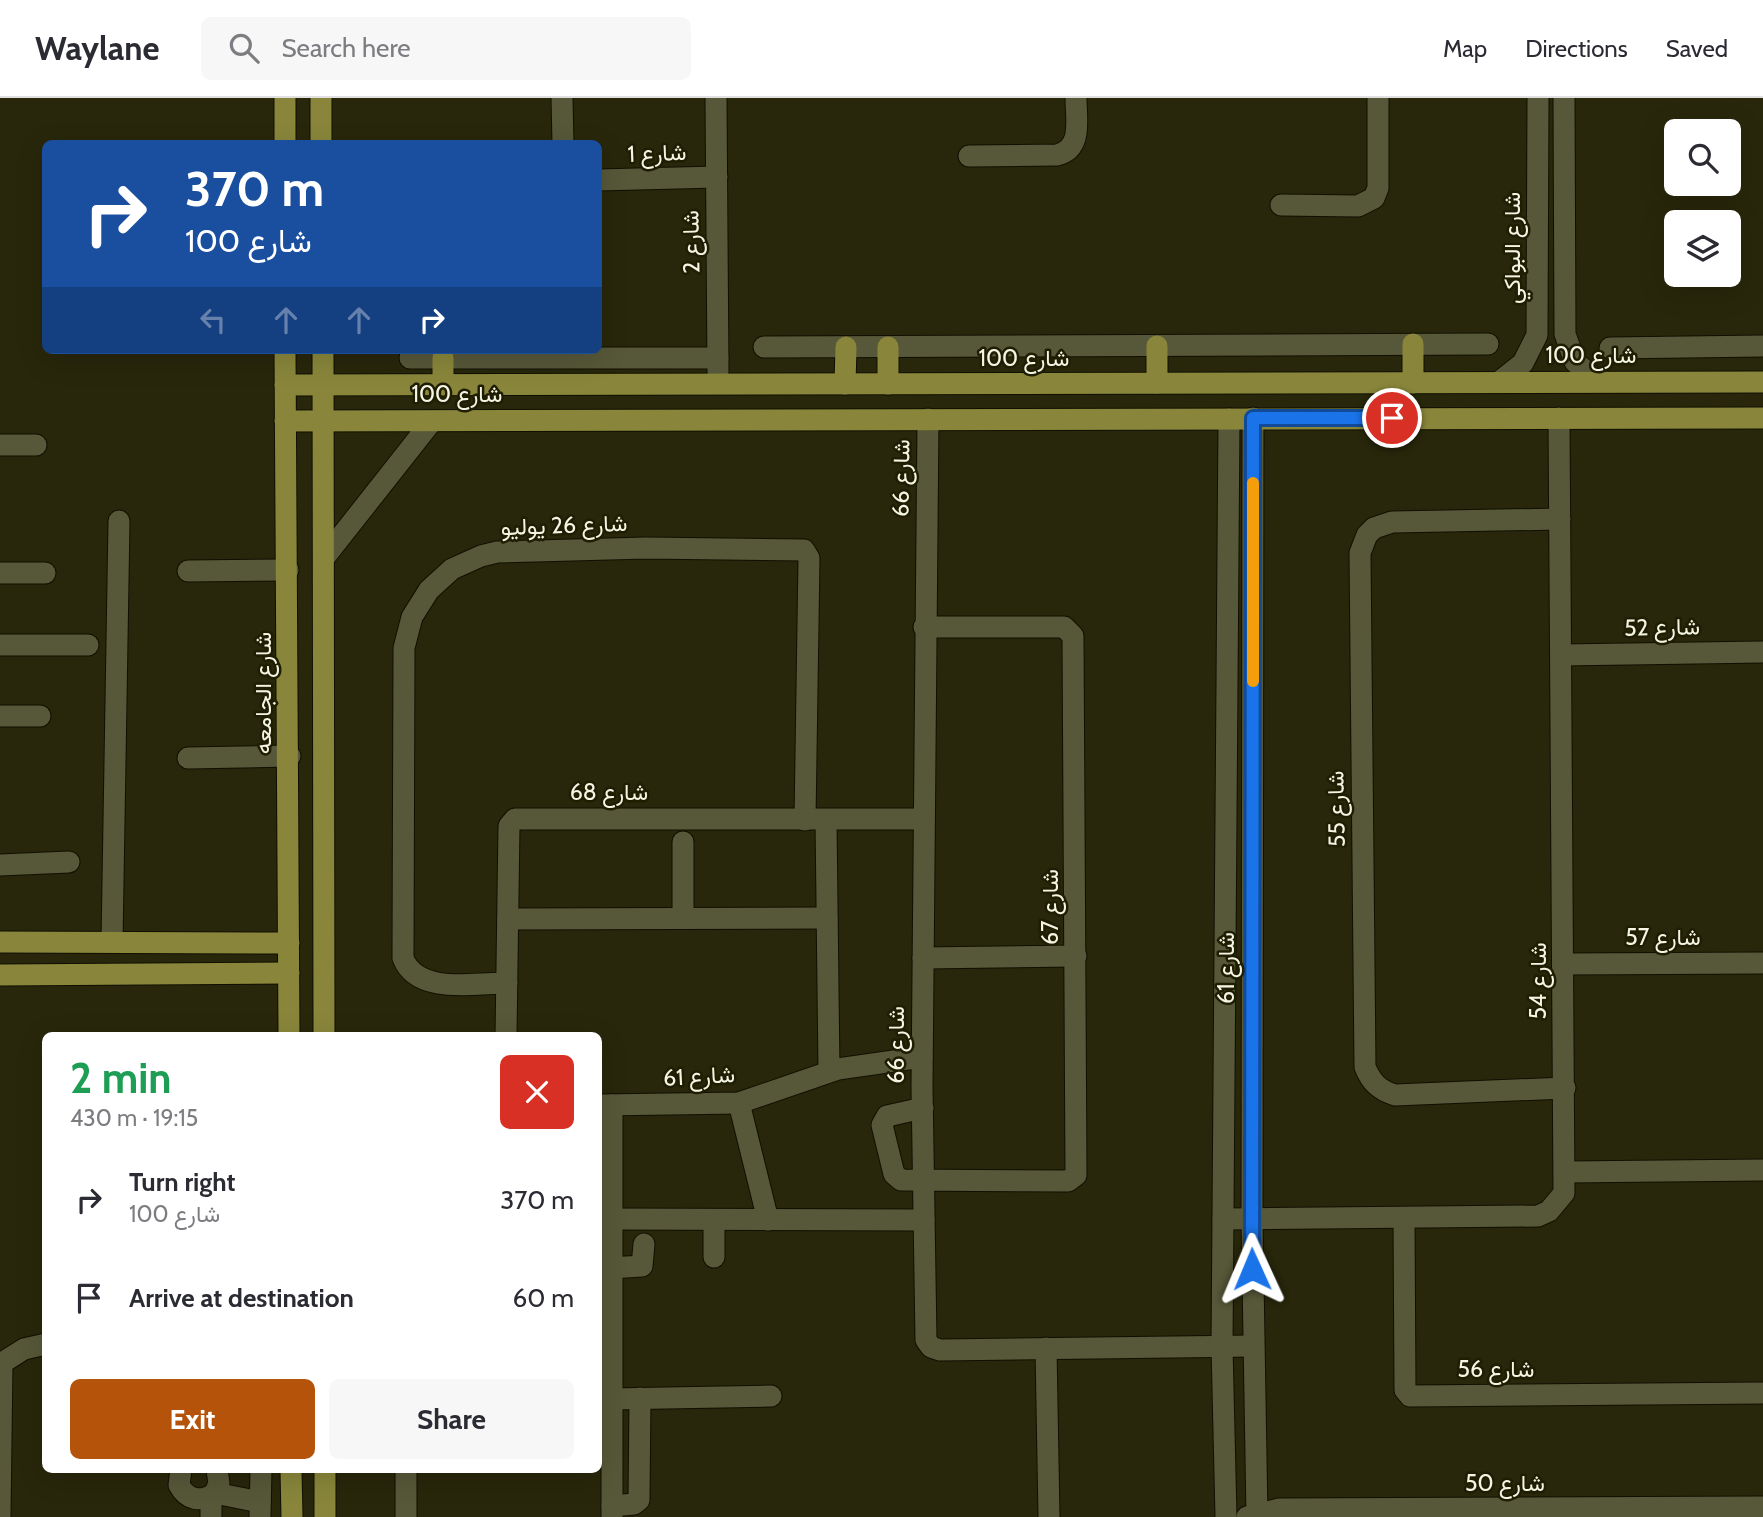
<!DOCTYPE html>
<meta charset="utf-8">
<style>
:root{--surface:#fff;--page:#f7f7f7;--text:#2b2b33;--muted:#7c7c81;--line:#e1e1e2;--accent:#b45309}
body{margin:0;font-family:Cabin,Vazirmatn,sans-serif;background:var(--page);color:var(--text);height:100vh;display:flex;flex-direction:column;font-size:26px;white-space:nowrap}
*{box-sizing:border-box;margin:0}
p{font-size:23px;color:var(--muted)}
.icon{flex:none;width:38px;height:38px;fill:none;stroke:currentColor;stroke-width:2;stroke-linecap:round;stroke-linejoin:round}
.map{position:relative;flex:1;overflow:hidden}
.details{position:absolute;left:42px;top:934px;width:560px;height:441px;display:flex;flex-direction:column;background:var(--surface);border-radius:10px;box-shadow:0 7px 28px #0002}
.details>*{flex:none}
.banner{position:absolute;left:42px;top:42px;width:560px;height:214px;border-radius:10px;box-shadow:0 7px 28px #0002;background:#1a4fa0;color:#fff;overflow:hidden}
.tools{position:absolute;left:1664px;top:21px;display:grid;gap:14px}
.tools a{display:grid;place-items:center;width:77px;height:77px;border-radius:10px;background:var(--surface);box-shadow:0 7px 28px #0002;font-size:35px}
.pin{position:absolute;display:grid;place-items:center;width:60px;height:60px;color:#fff;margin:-30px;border:4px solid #fff;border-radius:50%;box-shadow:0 2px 7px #0007}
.me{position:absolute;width:77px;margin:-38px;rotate:359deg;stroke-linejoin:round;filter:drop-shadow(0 0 5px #0008)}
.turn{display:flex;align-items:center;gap:24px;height:147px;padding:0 28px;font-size:32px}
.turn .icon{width:91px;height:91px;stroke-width:2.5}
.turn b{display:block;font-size:49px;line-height:60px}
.lanes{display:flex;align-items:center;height:66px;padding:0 28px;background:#0003;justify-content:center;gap:35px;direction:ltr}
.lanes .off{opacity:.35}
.round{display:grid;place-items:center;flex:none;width:74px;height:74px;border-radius:10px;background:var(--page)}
.overview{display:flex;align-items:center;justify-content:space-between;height:119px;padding:0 28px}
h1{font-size:42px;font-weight:800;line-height:52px;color:#1e9e55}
.cta{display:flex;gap:14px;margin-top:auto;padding:14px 28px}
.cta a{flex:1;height:80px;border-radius:10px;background:var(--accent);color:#fff;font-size:28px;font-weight:800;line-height:80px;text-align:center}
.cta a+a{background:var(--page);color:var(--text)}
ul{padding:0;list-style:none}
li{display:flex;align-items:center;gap:21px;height:98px;padding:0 28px}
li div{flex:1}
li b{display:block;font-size:26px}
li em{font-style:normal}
header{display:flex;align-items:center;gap:42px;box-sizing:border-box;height:98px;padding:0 35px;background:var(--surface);border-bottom:2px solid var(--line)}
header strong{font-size:33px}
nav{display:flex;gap:38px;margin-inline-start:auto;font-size:24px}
.search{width:490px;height:63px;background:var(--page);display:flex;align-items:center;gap:18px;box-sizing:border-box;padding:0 24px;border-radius:10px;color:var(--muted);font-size:26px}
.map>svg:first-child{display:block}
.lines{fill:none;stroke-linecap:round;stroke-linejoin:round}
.minor-casing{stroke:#111000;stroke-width:23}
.major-casing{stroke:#111000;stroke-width:23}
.minor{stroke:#575739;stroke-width:21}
.major{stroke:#89863b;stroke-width:21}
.route-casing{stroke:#114b97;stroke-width:18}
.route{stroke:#1a73e8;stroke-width:12}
.slow{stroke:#f59e0b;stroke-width:12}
.labels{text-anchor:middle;stroke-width:5;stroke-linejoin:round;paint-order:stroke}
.street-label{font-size:23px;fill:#f5f5e4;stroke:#1f1d02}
</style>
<header>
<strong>Waylane</strong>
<div class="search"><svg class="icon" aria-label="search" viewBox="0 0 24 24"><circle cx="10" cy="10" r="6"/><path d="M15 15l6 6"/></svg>Search here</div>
<nav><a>Map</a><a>Directions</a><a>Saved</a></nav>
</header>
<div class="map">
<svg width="1763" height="1419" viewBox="0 0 1763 1419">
<rect width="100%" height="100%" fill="#28270b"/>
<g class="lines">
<g class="minor-casing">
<g id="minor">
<path d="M 562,0 L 563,46"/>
<path d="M 716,0 L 718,274"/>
<path d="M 1564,0 L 1565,236 L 1575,264 L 1598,283"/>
<path d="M 969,58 L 1057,57 C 1083,51 1076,21 1076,0"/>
<path d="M 598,82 L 717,79"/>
<path d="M 1281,107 L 1358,108 L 1374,100 L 1378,90 L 1378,0"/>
<path d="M 764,249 L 1488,246"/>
<path d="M 1610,250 L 1763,248"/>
<path d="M 410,260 L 718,260"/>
<path d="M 1499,284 L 1523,265 L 1537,237 L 1538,0"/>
<path d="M 1253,320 L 1252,1121 L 1257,1419"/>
<path d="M 928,321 L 922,988 L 926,1242 L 931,1249 L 940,1252 L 1253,1248"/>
<path d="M 0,347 L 36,347"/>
<path d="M 1560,421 L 1392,424 L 1374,430 L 1367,437 L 1360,455 L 1365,969 C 1371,984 1379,992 1395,997 L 1565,990"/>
<path d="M 324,460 L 432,323"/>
<path d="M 188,473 L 288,472"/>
<path d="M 0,475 L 45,475"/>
<path d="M 0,547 L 88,547"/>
<path d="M 1561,557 L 1763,554"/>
<path d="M 0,618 L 40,618"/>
<path d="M 188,660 L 290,658"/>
<path d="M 826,722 L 829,973"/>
<path d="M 0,767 L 69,764"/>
<path d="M 683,820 L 683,744"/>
<path d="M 508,821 L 827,820"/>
<path d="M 112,844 L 119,423"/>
<path d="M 923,860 L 1076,858"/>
<path d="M 1564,866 L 1763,865"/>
<path d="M 507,885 C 475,885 417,897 403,860 L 404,550 L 412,519 L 429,492 L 452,471 L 481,458 L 497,454 L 646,450 L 804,452 L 809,460 L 805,722"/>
<path d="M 506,938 L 509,728 L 515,721 L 923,721"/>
<path d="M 739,1005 L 768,1122"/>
<path d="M 601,1007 L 739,1005 L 838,971 L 922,959"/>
<path d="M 923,1010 L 887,1018 L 882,1027 L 894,1076 L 901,1082 L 1068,1083 L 1076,1077 L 1073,538 L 1064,529 L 924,529"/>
<path d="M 1566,1074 L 1763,1072"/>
<path d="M 1404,1120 L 1405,1292 L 1410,1298 L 1763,1295"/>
<path d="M 610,1121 L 924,1122"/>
<path d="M 1223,1121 L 1538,1118 L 1549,1113 L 1564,1095 L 1559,320"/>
<path d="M 714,1122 L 714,1159"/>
<path d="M 610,1170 L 642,1168 L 644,1146"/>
<path d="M 1046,1250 L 1049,1419"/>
<path d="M 611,1301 L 771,1298"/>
<path d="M 181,1372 L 179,1387 C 187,1402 201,1405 215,1395 L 219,1385 L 217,1372"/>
<path d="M 406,1372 L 406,1419"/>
<path d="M 215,1395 L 260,1404"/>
<path d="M 612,1408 L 634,1406 L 639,1402 L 640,1300"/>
<path d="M 0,1419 L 2,1265 L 24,1251 L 46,1246"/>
<path d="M 211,1419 L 211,1398"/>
<path d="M 260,1419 L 261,1372"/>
<path d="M 612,1419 L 612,1007"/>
<path d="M 1226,1419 L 1222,1248 L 1229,321"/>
<path d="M 1247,1419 L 1279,1411 L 1763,1409"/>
</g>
</g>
<g class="major-casing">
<g id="major">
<path d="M 285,0 L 285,46"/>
<path d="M 321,0 L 321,46"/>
<path d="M 285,252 L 289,938"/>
<path d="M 323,252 L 324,938"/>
<path d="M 1157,285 L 1157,248"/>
<path d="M 1413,285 L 1413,246"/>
<path d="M 845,286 L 846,249"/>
<path d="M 888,286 L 888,249"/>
<path d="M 285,287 L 1763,284"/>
<path d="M 443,287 L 443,260"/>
<path d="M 285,323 L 1763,320"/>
<path d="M 0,844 L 289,845"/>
<path d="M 0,877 L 289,875"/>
<path d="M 291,1372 L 292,1419"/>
<path d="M 325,1372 L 325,1419"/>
</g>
</g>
<use href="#minor" class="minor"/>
<use href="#major" class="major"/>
</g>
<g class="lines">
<g class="route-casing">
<path id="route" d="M 1252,1171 L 1253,320 L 1392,320"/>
</g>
<use href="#route" class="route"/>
<path class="slow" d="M 1253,583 L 1253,385"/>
</g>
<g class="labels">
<g class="street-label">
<text transform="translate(657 55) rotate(-2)" y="8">شارع 1</text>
<text transform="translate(691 144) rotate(-91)" y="8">شارع 2</text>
<text transform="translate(1512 150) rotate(-90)" y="8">شارع البواكي</text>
<text x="1591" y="265">شارع 100</text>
<text x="1024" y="268">شارع 100</text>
<text x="457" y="304">شارع 100</text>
<text transform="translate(901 380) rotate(-89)" y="8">شارع 66</text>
<text transform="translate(564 427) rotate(-2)" y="8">شارع 26 يوليو</text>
<text transform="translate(1662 529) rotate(-1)" y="8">شارع 52</text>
<text transform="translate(263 595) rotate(-90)" y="8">شارع الجامعه</text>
<text x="609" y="702">شارع 68</text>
<text transform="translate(1336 711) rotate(-91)" y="8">شارع 55</text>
<text transform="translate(1050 809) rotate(-90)" y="8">شارع 67</text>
<text x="1663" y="847">شارع 57</text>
<text transform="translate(1226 870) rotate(-90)" y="8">شارع 61</text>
<text transform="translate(1538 883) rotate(-90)" y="8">شارع 54</text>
<text transform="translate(896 947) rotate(-90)" y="8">شارع 66</text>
<text transform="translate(699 978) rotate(-3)" y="8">شارع 61</text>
<text x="1496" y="1279">شارع 56</text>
<text x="1505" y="1393">شارع 50</text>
</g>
</g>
</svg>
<div class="tools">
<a><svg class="icon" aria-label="search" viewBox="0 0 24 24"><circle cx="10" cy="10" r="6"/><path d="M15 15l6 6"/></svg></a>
<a><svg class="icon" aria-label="layers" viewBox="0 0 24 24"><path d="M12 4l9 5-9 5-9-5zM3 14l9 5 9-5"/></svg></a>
</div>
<div class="pin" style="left:1392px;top:320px;background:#d93025"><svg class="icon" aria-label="arrive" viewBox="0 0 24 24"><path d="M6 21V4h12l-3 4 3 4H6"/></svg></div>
<svg class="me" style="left:1252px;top:1171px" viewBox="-20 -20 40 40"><path d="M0-17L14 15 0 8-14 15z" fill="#1a73e8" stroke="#fff" stroke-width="4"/></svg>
<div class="banner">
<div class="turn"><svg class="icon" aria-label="right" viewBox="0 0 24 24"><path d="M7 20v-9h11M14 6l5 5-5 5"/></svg><div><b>370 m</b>شارع 100</div></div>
<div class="lanes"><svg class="icon off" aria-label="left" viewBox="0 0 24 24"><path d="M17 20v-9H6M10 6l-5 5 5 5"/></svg><svg class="icon off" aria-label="ahead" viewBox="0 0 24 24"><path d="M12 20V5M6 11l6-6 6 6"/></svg><svg class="icon off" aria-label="ahead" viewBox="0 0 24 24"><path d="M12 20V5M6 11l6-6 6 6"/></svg><svg class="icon" aria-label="right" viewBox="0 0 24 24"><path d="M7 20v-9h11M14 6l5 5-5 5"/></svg></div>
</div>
<section class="details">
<div class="overview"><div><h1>2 min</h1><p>430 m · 19:15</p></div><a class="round" style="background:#d93025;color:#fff"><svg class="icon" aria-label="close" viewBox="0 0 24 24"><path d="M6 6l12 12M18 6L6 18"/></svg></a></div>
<ul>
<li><svg class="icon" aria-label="right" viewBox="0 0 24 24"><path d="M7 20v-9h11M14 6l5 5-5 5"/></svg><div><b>Turn right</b><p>شارع 100</p></div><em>370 m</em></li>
<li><svg class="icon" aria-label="arrive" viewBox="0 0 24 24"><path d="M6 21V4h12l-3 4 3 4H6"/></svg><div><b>Arrive at destination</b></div><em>60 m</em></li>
</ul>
<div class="cta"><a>Exit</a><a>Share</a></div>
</section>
</div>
